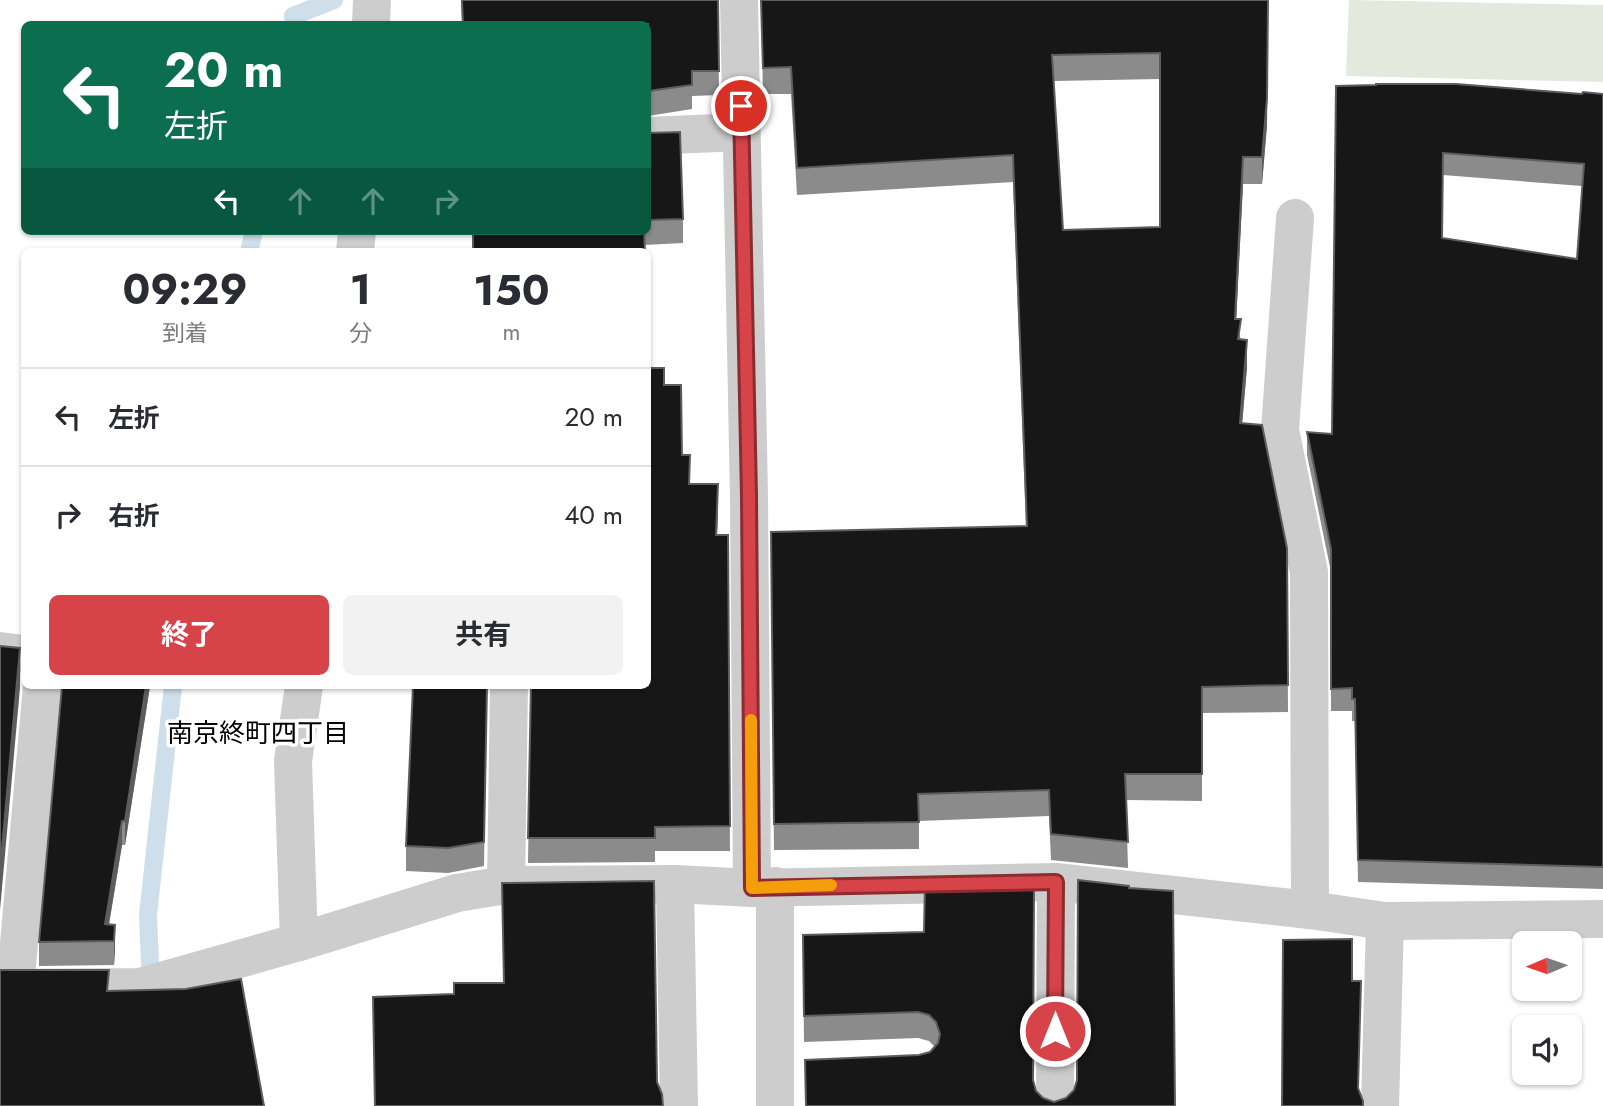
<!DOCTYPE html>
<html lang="ja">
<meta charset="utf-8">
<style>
:root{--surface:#fff;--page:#f2f2f3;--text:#2b2b33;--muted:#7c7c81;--line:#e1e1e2;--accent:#d64349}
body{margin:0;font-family:Jost,"Noto Sans JP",sans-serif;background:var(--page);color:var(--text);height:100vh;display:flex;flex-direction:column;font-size:26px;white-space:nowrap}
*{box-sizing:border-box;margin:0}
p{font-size:23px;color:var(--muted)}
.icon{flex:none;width:38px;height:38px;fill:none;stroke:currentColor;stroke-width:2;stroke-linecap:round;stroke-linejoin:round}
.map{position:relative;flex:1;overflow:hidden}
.panel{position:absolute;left:21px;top:248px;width:630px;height:441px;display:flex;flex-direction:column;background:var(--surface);border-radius:10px;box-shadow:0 2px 5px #0004}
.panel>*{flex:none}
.hud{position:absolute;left:21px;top:21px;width:630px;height:214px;border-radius:10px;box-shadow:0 2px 5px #0004;background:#0b6e4f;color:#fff;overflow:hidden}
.needle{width:46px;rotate:268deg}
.tools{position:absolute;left:1512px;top:931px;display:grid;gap:14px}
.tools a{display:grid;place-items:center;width:70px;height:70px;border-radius:10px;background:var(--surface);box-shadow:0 2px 5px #0004;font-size:35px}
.pin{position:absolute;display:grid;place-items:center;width:60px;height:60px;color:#fff;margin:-30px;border:4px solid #fff;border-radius:50%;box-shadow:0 2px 7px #0007}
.me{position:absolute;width:77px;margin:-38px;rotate:0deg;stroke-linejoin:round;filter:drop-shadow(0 0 5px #0008)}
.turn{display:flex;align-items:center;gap:24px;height:147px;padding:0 28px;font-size:32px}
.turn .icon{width:91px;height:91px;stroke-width:2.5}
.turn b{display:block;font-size:49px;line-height:60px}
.lanes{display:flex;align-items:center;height:66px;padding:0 28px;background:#0003;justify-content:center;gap:35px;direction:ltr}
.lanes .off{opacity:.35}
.eta{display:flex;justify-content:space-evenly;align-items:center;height:119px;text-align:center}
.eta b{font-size:42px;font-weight:700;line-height:49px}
.primary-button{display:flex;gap:14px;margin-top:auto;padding:14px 28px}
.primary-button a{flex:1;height:80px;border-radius:10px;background:var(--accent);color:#fff;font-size:28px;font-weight:700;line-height:80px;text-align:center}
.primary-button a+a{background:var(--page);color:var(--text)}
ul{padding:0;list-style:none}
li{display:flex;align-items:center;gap:21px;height:98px;padding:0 28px;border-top:2px solid var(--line)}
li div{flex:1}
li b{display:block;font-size:26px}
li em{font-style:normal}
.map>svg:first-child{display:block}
.green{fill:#e3e9dd}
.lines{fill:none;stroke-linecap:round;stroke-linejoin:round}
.stream{stroke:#cedeea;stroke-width:18}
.minor{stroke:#cdcdcd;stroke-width:38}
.wall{fill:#8b8b8b;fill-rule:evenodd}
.shaded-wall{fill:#5d5d5d}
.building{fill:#171717;stroke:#5d5d5d;stroke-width:2;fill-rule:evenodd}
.route-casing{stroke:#8b2c2f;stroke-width:18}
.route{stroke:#d64349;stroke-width:12}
.slow{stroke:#f59e0b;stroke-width:12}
.labels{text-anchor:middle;stroke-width:7;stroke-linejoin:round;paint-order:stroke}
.neighbourhood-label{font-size:26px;fill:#000;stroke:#fff}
</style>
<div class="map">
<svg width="1603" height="1106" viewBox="0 0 1603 1106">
<rect width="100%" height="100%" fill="#fff"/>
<path class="green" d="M 1349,0 L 1603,5 L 1603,82 L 1346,76 Z"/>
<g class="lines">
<g class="stream">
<path d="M 294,24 L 293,16 L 334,0"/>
<path d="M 249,252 L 254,231"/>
<path d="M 150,964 L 148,915 L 173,686"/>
</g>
<g class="minor">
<path d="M 739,0 L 749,496 L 752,888"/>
<path d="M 371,24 L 372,0"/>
<path d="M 648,136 L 741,132"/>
<path d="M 1295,218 L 1280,430 L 1309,572 L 1310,910"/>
<path d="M 355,252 L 357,231"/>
<path d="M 0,651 L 24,654"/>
<path d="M 675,884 L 679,1106"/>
<path d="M 506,885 L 509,686"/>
<path d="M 299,942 L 293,761 L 304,686"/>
<path d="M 0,988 L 140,987 L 299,942 L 457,893 L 506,885 L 675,884 L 752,888 L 1056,882 L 1310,910 L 1385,921 L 1603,919"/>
<path d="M 15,988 L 42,686"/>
<path d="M 775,1106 L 775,886"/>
<path d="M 1055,1106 L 1056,882"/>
<path d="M 1380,1106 L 1385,921"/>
</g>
</g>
<g class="wall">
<path d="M 461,0 L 718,0 L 719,95 L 692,96 L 692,109 L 648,116 L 648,24 L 462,24 Z"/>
<path d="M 761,0 L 1268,0 L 1267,125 L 1262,184 L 1243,184 L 1236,319 L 1247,367 L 1242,423 L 1287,548 L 1288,712 L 1202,713 L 1202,801 L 1126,800 L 1128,868 L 1051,860 L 1049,816 L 919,821 L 919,849 L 774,850 L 771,532 L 1026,526 L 1013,182 L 797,195 L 791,94 L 763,94 ZM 1160,79 L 1160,227 L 1063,230 L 1054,81 Z"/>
<path d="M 1456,84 L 1582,94 L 1603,94 L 1603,889 L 1358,882 L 1355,721 L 1352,721 L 1352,711 L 1331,711 L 1331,572 L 1307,455 L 1307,432 L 1332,434 ZM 1443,175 L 1582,186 L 1577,259 L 1442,238 Z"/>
<path d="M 648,133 L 683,219 L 683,243 L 644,245 L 473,231 L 648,231 Z"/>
<path d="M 649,368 L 664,385 L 690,484 L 718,509 L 717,535 L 728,535 L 730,851 L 655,851 L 655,862 L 528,863 L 531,686 Z"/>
<path d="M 62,686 L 150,686 L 125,845 L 122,845 L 109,925 L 115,925 L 115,949 L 114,965 L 39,966 L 39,942 Z"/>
<path d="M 487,686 L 484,866 L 448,873 L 406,871 L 406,846 Z"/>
<path d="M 803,935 L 1033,1080 L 1036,1091 L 1043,1098 L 1054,1102 L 1175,1106 L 806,1106 L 805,1060 L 919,1055 L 930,1052 L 935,1047 L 929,1041 L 918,1038 L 804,1042 Z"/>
</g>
<g class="shaded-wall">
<path d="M 1268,0 L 1267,125 L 1262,184 L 1262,157 Z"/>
<path d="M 1243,157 L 1243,184 L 1235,345 L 1235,319 Z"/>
<path d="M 1247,340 L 1247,367 L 1240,449 L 1240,423 Z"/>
<path d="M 718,484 L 718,509 L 716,560 L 716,535 Z"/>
<path d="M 20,648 L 20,688 L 0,910 L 0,871 Z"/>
<path d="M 146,686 L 150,686 L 125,845 L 125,821 Z"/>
<path d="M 122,821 L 122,845 L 106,941 L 105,924 Z"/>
<path d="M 115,925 L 115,949 L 114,965 L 114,941 Z"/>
</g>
<g class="building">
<path d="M 462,0 L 718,0 L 719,71 L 692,71 L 692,85 L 648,91 L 648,24 L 463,24 Z"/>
<path d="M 761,0 L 1268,0 L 1267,98 L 1262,157 L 1243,157 L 1235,319 L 1241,319 L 1238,339 L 1247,340 L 1240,423 L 1262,425 L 1287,548 L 1288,685 L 1202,687 L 1202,774 L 1125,774 L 1128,842 L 1051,834 L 1049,790 L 918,794 L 919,822 L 774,824 L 771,532 L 1027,526 L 1013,155 L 797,168 L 791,67 L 763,68 ZM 1160,53 L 1160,227 L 1063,230 L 1052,55 Z"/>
<path d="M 1376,84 L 1456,84 L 1582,94 L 1583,92 L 1603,94 L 1603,867 L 1358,860 L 1355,699 L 1352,699 L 1352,688 L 1331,689 L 1331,549 L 1307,432 L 1332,434 L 1336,86 L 1376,85 ZM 1443,153 L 1584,164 L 1577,259 L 1442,238 Z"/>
<path d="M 680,132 L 683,219 L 648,220 L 648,133 Z"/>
<path d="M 473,231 L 644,231 L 645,252 L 473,252 Z"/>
<path d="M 648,335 L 649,368 L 664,368 L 664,385 L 681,385 L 682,455 L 690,455 L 689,484 L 718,484 L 716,535 L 728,535 L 730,826 L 655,827 L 655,838 L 528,838 L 531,686 L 648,686 Z"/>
<path d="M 0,646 L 20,648 L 0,871 Z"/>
<path d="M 62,686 L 146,686 L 125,821 L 122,821 L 105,924 L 115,925 L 114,941 L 39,942 Z"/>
<path d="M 413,686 L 487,686 L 484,842 L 448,848 L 406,846 Z"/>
<path d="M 1078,880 L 1129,886 L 1129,888 L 1173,891 L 1175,1106 L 806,1106 L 805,1060 L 919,1055 L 930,1052 L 938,1043 L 940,1034 L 936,1022 L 929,1015 L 918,1012 L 804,1016 L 803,935 L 924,932 L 925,884 L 1034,885 L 1033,1080 L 1036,1091 L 1043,1098 L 1054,1102 L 1066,1098 L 1074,1090 L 1077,1080 Z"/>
<path d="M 654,881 L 657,1082 L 662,1094 L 663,1106 L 375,1106 L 373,997 L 454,994 L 454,983 L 504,983 L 502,883 Z"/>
<path d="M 1352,939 L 1352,981 L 1361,981 L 1358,1088 L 1363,1101 L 1363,1106 L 1282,1106 L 1283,940 Z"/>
<path d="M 0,970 L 109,970 L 107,991 L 186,989 L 241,979 L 264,1106 L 0,1106 Z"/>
</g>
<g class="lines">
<g class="route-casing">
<path id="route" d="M 741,106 L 749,496 L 752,888 L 1056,882 L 1055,1031"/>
</g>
<use href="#route" class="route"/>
<path class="slow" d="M 751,720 L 752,888 L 831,885"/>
</g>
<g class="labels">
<g class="neighbourhood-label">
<text x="258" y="742">南京終町四丁目</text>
</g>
</g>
</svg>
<div class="tools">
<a><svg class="needle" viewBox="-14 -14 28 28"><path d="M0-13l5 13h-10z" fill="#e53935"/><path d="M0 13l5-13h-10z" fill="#7c7c81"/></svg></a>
<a><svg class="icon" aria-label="sound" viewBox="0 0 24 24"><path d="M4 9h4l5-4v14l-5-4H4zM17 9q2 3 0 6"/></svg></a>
</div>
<div class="pin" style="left:741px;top:106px;background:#d93025"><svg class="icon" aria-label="arrive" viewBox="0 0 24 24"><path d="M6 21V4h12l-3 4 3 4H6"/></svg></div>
<svg class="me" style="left:1055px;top:1031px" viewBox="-20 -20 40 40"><circle r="17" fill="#d64349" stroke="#fff" stroke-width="3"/><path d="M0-11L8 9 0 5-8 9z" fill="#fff"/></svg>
<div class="hud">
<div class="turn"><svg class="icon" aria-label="left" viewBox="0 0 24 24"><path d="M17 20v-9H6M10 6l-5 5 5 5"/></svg><div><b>20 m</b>左折</div></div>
<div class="lanes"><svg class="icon" aria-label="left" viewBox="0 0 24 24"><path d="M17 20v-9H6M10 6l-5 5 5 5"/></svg><svg class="icon off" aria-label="ahead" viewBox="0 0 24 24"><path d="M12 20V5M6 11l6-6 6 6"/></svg><svg class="icon off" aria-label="ahead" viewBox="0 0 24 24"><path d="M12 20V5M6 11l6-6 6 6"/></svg><svg class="icon off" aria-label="right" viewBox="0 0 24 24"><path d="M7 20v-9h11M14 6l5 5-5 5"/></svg></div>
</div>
<section class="panel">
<div class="eta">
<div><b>09:29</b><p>到着</p></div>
<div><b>1</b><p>分</p></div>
<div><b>150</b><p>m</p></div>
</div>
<ul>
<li><svg class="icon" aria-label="left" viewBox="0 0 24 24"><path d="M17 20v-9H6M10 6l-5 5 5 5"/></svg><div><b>左折</b></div><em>20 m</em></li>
<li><svg class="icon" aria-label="right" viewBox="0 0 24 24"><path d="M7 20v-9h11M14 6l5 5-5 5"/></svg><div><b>右折</b></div><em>40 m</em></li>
</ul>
<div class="primary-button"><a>終了</a><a>共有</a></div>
</section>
</div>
